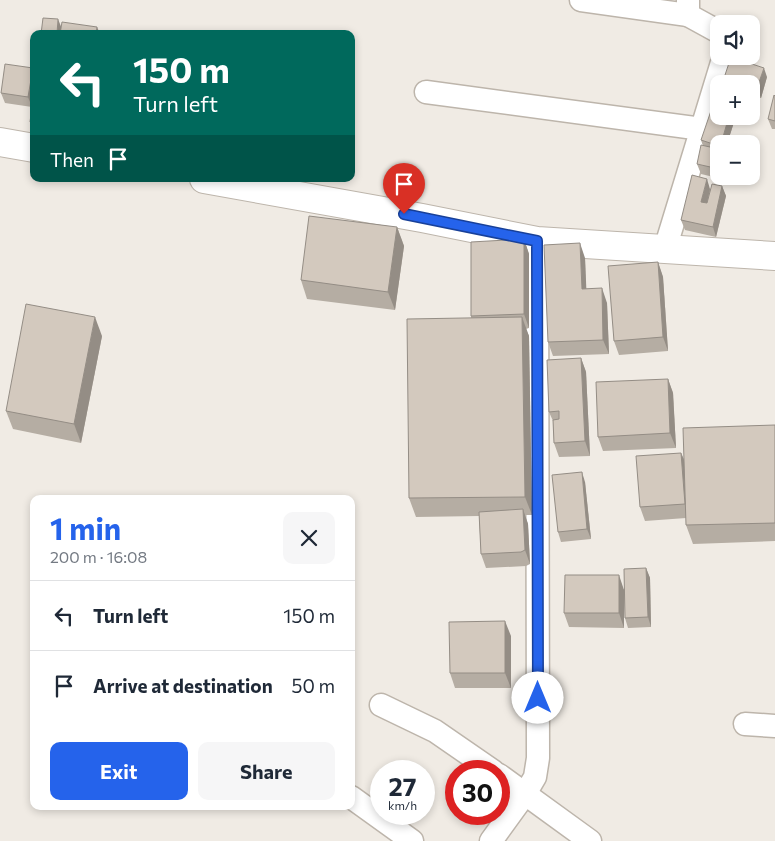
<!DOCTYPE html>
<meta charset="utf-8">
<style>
:root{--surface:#fff;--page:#f6f6f7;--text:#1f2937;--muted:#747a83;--line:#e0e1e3;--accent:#2563eb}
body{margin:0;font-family:Commissioner,sans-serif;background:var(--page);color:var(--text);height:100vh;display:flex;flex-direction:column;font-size:19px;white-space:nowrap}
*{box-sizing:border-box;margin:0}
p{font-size:16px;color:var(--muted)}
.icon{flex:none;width:28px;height:28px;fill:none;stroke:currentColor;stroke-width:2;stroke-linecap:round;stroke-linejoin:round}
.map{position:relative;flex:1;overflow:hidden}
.sheet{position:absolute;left:30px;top:495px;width:325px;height:315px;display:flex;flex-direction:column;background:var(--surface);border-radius:10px;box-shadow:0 2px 8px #0003}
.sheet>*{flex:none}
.hud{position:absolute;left:30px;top:30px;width:325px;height:152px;border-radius:10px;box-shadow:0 2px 8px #0003;background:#00695c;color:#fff;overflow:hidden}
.fabs{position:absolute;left:710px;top:15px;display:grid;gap:10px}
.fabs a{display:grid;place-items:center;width:50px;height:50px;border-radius:10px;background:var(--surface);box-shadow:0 2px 8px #0003;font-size:25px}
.speed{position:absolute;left:370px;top:760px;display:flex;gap:10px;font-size:25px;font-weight:700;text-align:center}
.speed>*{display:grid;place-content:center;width:65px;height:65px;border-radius:50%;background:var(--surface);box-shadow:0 2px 8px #0003;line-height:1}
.speed small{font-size:12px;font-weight:400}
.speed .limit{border:8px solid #d22;background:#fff;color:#111}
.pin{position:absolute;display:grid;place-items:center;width:42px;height:42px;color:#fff;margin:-51px -21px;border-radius:50% 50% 50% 0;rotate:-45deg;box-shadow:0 0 5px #0007}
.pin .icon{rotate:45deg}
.me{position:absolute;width:55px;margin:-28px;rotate:0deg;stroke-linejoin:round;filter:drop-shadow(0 0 4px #0008)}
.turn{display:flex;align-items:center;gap:18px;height:105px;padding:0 20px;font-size:22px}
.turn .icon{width:65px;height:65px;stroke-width:2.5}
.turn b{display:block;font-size:35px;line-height:42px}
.then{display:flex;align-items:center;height:48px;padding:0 20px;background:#0003;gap:10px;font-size:19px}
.round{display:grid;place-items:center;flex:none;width:52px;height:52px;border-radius:10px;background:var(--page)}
.headline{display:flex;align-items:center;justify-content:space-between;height:85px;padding:0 20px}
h1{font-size:30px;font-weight:700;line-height:38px;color:var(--accent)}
.cta{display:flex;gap:10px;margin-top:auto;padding:10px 20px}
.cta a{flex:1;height:58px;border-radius:10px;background:var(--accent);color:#fff;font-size:20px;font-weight:700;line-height:58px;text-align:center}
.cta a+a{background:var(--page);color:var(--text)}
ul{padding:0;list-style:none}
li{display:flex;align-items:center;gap:15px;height:70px;padding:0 20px;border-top:1px solid var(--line)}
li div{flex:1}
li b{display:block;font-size:19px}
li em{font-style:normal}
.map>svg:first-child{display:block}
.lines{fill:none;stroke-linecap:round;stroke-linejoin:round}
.minor-casing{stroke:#bdb5ab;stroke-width:25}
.tertiary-casing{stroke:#bdb5ab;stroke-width:30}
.minor{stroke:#fff;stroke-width:22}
.tertiary{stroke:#fff;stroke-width:28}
.wall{fill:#b5ada3}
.shaded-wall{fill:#948d85}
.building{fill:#d3c9be;stroke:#948d85}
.route-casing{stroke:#184099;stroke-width:12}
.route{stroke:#2563eb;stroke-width:9}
</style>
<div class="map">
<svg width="775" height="841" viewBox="0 0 775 841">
<rect width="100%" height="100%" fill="#f0ebe4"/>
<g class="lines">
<g class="minor-casing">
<g id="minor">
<path d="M 581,0 L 688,15"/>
<path d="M 688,1 L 688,15 L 719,32"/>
<path d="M 426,92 L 702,129"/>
<path d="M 665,249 L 724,56"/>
<path d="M 381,705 L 435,731 L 493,771"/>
<path d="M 745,724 L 775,726"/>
<path d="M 499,775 L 590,841"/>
<path d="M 351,797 L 412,841"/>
<path d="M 491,841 L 525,794 L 535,777 L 538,758 L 537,241"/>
</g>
</g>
<g class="tertiary-casing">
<g id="tertiary">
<path d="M 0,142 L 34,148"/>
<path d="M 204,179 L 422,218 L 537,241 L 775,256"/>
</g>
</g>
<use href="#minor" class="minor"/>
<use href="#tertiary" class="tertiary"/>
</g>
<g class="wall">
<path d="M 33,68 L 34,71 L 34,132 L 30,122 L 32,107 L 5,103 L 1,93 Z"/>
<path d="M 767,77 L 761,98 L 759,98 L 760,100 L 754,115 L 751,114 L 751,84 L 726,84 L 724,78 Z"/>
<path d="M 775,96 L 775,129 L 772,129 L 768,119 Z"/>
<path d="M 719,116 L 736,116 L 727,144 L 719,144 L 719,176 L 736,176 L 735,182 L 701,174 L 697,164 L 703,146 L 701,140 Z"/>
<path d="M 722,186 L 726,196 L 716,237 L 685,230 L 681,220 L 710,189 Z"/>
<path d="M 397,227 L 404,246 L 395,310 L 307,299 L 301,280 Z"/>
<path d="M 524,239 L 529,254 L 529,328 L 526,329 L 529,336 L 532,515 L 525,515 L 528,524 L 530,564 L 526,566 L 486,568 L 481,554 L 479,516 L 416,517 L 409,498 L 471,318 L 471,316 Z"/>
<path d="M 585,258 L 586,289 L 607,303 L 609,354 L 553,356 L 548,342 Z"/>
<path d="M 658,262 L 663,277 L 668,351 L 619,355 L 614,341 Z"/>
<path d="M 102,336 L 81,443 L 13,429 L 6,411 Z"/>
<path d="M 581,358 L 586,372 L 590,456 L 559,457 L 554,443 L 553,421 L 549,412 Z"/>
<path d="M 668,379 L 673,393 L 676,448 L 603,451 L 598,437 Z"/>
<path d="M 775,425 L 775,541 L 693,544 L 686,525 L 686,518 L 645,521 L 640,507 L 681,453 L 684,459 Z"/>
<path d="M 585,482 L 591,539 L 561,542 L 558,532 Z"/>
<path d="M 646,568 L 650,578 L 651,627 L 628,628 L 625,618 L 624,598 L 624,628 L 569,627 L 564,613 L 624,589 Z"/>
<path d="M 511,636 L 511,688 L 455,688 L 450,673 Z"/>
</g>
<g class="shaded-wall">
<path d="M 58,19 L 62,29 L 61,34 L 57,34 Z"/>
<path d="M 97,27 L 100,34 L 96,34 Z"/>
<path d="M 33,68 L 34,71 L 34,96 L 32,107 L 28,97 Z"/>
<path d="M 764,68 L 767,77 L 761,98 L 757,88 Z"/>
<path d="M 758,95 L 760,100 L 754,115 L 752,110 Z"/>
<path d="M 729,116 L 736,116 L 727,144 L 721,144 Z"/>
<path d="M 733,176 L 736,176 L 735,182 Z"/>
<path d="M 707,179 L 710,189 L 705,212 L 701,202 Z"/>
<path d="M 722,186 L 726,196 L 716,237 L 713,227 Z"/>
<path d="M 397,227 L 404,246 L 395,310 L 388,292 Z"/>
<path d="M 524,239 L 529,254 L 529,328 L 524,314 Z"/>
<path d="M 580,243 L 585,258 L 587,304 L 582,289 Z"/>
<path d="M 658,262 L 663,277 L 668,351 L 663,337 Z"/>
<path d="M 602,288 L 607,303 L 609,354 L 603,340 Z"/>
<path d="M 95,317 L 102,336 L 81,443 L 74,424 Z"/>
<path d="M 522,317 L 529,336 L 532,515 L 525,497 Z"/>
<path d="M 581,358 L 586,372 L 590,456 L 585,441 Z"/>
<path d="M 668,379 L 673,393 L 676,448 L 670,433 Z"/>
<path d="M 681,453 L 687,467 L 685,504 Z"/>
<path d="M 582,472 L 585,482 L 591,539 L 587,529 Z"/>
<path d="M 523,509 L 528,524 L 530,564 L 525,550 Z"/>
<path d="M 646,568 L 650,578 L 651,627 L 648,617 Z"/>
<path d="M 619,575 L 624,590 L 624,628 L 619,613 Z"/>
<path d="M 505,621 L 511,636 L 511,688 L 505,673 Z"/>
</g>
<g class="building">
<path d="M 43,18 L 58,19 L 57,34 L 41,34 Z"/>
<path d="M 62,22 L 97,27 L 96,34 L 60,34 Z"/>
<path d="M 731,57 L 764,68 L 757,88 L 751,87 L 751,84 L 743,84 L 724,78 Z"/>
<path d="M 5,64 L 33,68 L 28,97 L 1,93 Z"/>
<path d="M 34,92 L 34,123 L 30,122 Z"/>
<path d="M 751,93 L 758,95 L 752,110 L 751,110 Z"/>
<path d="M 774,95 L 775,96 L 775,121 L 768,119 Z"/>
<path d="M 715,99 L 719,101 L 719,116 L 729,116 L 721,144 L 719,144 L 719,146 L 701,140 Z"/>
<path d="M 701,145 L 719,149 L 719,169 L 697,164 Z"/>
<path d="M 692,175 L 707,179 L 701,202 L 707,203 L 712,184 L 722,186 L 713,227 L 681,220 Z"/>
<path d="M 309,216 L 397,227 L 388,292 L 301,280 Z"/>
<path d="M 524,239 L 524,314 L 471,316 L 471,242 Z"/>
<path d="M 580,243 L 582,289 L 602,288 L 603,340 L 548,342 L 544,245 Z"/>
<path d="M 658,262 L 663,337 L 614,341 L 608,266 Z"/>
<path d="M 26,304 L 95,317 L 74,424 L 6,411 Z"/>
<path d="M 522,317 L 525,497 L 409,498 L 407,319 Z"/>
<path d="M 581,358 L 585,441 L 554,443 L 553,420 L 559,419 L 559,411 L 549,412 L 547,360 Z"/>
<path d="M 668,379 L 670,433 L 598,437 L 596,382 Z"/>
<path d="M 775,425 L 775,523 L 686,525 L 683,428 Z"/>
<path d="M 681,453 L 685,504 L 640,507 L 636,456 Z"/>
<path d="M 582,472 L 587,529 L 558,532 L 552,475 Z"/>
<path d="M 523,509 L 525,550 L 521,552 L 481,554 L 479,512 Z"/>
<path d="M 646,568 L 648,617 L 625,618 L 624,569 Z"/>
<path d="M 565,575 L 619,575 L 619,613 L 564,613 Z"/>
<path d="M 505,621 L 505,673 L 450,673 L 449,622 Z"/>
</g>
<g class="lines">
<g class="route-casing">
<path id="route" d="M 404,214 L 537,241 L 538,698"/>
</g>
<use href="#route" class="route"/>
</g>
</svg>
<div class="fabs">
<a><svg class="icon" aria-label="sound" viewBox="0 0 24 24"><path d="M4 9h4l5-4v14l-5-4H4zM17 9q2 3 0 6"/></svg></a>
<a>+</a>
<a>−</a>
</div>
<div class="speed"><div>27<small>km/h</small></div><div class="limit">30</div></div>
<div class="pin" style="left:404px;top:214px;background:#d93025"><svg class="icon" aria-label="arrive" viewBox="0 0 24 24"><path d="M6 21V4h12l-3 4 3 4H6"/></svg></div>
<svg class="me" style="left:538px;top:698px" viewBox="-20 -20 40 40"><circle r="19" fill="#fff"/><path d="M0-13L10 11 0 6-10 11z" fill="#2563eb"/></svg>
<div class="hud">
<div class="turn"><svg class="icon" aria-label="left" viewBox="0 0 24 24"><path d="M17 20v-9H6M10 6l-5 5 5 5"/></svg><div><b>150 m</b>Turn left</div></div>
<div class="then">Then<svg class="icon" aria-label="arrive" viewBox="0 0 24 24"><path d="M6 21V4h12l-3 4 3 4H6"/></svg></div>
</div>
<section class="sheet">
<div class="headline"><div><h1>1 min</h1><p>200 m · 16:08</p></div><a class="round"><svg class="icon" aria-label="close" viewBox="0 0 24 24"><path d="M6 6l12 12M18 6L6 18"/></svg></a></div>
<ul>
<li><svg class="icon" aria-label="left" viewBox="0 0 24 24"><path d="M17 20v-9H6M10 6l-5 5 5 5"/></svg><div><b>Turn left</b></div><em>150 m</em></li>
<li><svg class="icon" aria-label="arrive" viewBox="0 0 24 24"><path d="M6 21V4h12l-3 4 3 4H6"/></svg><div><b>Arrive at destination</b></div><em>50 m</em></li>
</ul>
<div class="cta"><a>Exit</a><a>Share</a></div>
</section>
</div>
